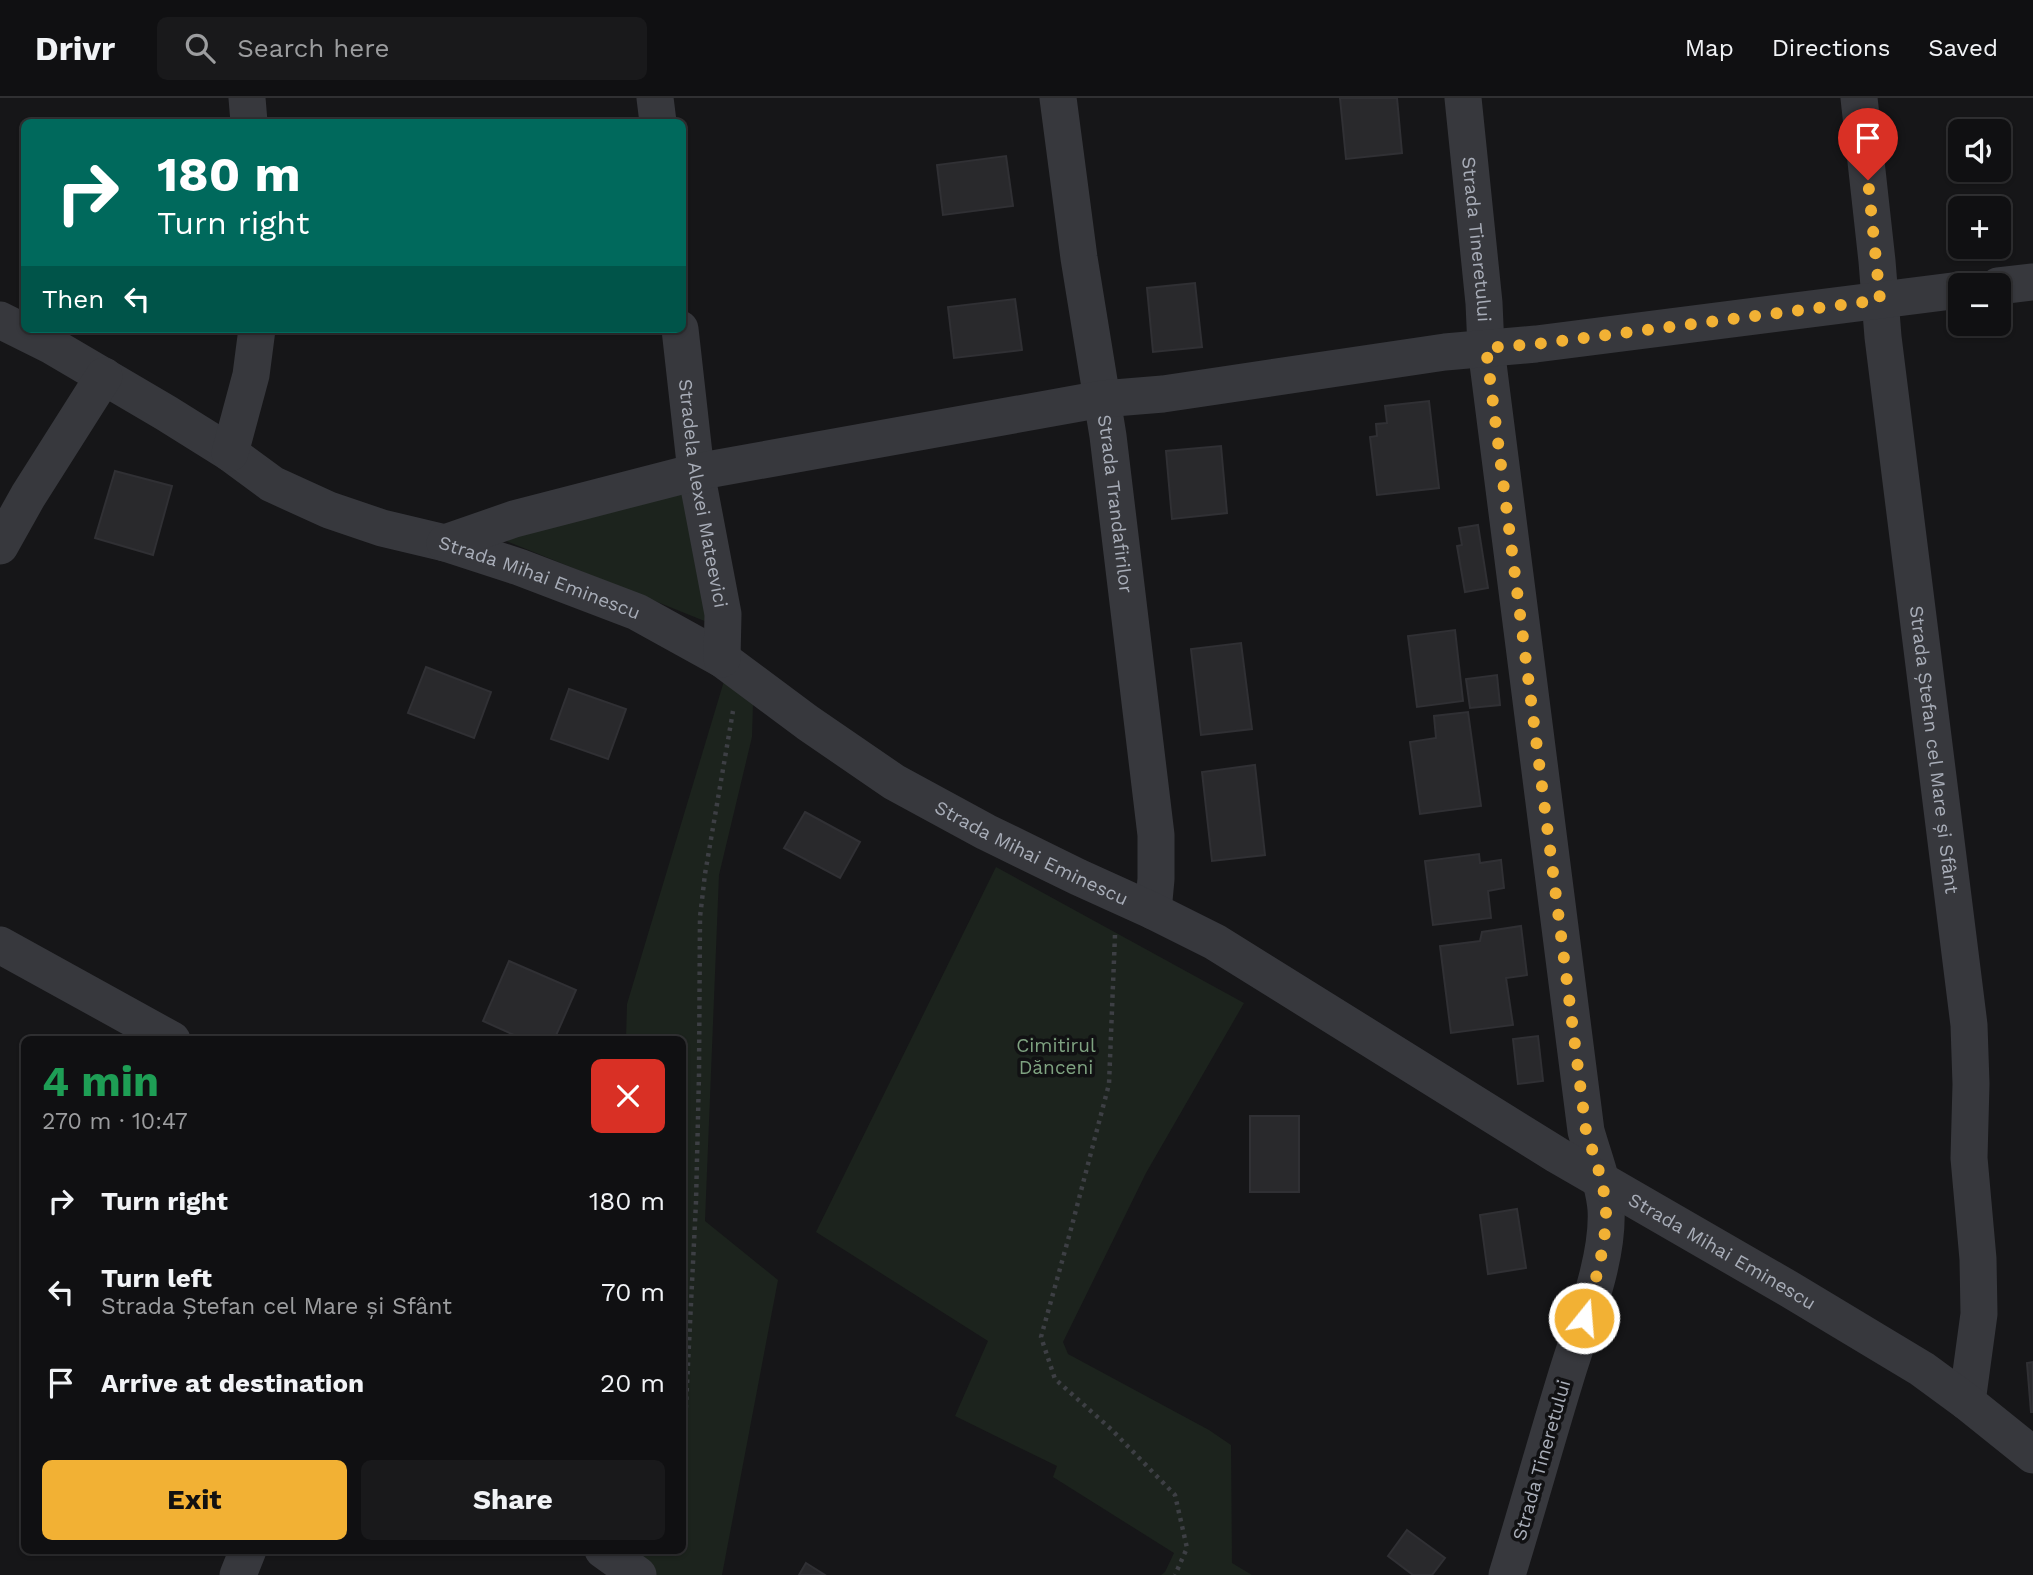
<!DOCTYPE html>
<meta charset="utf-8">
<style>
:root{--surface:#101012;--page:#19191b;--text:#f1f3f6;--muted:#9c9d9f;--line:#303032;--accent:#f2b134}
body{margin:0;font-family:"Work Sans",sans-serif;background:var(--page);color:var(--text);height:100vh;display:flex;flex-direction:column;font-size:26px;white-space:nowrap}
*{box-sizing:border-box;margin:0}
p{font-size:23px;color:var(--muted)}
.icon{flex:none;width:38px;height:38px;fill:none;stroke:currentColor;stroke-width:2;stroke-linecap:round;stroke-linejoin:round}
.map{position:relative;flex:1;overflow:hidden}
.details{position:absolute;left:21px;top:938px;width:665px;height:518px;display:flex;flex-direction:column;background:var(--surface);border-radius:10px;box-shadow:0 2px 5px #0004,0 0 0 2px var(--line)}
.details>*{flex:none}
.top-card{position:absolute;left:21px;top:21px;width:665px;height:214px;border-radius:10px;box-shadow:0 2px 5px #0004,0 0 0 2px var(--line);background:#00695c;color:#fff;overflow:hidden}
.tools{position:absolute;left:1948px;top:21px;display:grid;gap:14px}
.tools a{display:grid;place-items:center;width:63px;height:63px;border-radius:10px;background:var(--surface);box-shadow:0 2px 5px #0004,0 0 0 2px var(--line);font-size:35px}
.pin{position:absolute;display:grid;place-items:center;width:60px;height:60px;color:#fff;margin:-72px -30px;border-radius:50% 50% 50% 0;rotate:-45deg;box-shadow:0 0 7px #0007}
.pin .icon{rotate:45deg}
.me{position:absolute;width:77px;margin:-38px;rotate:17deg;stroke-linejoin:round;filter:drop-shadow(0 0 5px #0008)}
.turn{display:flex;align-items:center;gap:24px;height:147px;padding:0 21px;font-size:32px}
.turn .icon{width:91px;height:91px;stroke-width:2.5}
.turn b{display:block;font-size:49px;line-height:60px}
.then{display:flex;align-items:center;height:66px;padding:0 21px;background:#0003;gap:14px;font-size:26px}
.round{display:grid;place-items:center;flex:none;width:74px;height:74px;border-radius:10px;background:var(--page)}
.headline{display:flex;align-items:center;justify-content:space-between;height:119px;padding:0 21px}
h1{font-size:42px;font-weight:700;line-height:52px;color:#1e9e55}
.action{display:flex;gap:14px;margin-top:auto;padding:14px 21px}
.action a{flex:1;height:80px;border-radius:10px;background:var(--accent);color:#111;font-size:28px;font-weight:700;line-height:80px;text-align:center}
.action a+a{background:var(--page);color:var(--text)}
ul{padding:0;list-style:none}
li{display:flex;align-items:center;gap:21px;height:91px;padding:0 21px}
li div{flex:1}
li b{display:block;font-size:26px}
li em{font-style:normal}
header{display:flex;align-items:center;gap:42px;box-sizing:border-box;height:98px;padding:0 35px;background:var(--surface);border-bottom:2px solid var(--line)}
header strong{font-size:33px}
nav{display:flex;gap:38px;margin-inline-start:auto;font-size:24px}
.search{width:490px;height:63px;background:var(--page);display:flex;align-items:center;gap:18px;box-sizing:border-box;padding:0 24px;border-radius:10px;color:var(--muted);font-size:26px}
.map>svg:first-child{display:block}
.green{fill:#1c231d}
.building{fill:#29292c;stroke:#303034;stroke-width:2}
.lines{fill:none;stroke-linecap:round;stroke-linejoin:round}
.path{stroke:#3d3f44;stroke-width:4.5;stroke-dasharray:3.5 5;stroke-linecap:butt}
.minor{stroke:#37383d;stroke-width:37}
.route{stroke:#f2b134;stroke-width:12;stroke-dasharray:0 21.6}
.labels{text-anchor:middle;stroke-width:7;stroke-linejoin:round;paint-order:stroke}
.street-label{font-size:19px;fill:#a8adb8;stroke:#111113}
.park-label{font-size:19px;fill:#7fa381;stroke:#111113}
</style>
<header>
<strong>Drivr</strong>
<div class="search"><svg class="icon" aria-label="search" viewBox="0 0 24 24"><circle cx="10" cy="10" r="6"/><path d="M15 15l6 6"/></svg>Search here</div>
<nav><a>Map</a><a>Directions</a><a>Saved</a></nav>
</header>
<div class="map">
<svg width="2033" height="1477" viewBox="0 0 2033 1477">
<rect width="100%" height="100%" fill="#161618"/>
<g class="green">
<path d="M 686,394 L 707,524 L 499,440 Z"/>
<path d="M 724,583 L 753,605 L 752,639 L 719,777 L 705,1123 L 778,1182 L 722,1477 L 652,1477 L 622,1453 L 682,1452 L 682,942 L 626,941 L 627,906 Z"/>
<path d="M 996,769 L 1244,905 L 1146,1075 L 1063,1244 L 1068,1256 L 1209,1332 L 1231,1347 L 1232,1465 L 1252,1477 L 1161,1477 L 1165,1474 L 1174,1455 L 1053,1379 L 1057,1368 L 955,1318 L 988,1243 L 816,1134 Z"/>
</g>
<g class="building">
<path d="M 1340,0 L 1397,0 L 1402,55 L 1346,61 Z"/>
<path d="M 1006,58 L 1013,108 L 943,117 L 937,67 Z"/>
<path d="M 1195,185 L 1202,249 L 1153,254 L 1147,190 Z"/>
<path d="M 1015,201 L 1022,252 L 954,260 L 948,209 Z"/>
<path d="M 1429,303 L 1439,390 L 1377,397 L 1370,339 L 1377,338 L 1376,326 L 1387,325 L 1385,308 Z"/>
<path d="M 1221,348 L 1227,415 L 1172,421 L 1166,353 Z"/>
<path d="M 115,373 L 172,388 L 153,457 L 95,440 Z"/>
<path d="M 1478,427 L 1488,490 L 1465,494 L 1457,448 L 1462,447 L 1459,430 Z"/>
<path d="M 1455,532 L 1463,603 L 1417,609 L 1408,538 Z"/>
<path d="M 1241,545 L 1252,631 L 1201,637 L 1191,551 Z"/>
<path d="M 426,569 L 491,594 L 474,640 L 408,615 Z"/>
<path d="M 1497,577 L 1500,607 L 1470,610 L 1466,581 Z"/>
<path d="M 569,591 L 626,611 L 608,661 L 551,641 Z"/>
<path d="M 1468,614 L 1481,708 L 1420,716 L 1410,644 L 1436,640 L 1434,618 Z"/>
<path d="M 1255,667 L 1265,757 L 1212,763 L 1202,674 Z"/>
<path d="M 805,714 L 860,744 L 840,780 L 784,750 Z"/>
<path d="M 1479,756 L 1480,765 L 1501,762 L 1504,790 L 1488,793 L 1491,820 L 1433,827 L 1425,763 Z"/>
<path d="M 1521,828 L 1527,877 L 1506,880 L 1513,927 L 1451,935 L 1440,848 L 1480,843 L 1482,834 Z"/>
<path d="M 509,863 L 576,892 L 554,942 L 525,942 L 483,923 Z"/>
<path d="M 1538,938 L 1543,983 L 1518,986 L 1513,941 Z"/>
<rect x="1250" y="1018" width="49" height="76"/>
<path d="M 1517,1111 L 1526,1170 L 1488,1176 L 1480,1117 Z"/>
<path d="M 2033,1264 L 2033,1314 L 2031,1314 L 2027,1265 Z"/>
<path d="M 1407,1432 L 1445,1460 L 1432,1477 L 1413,1477 L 1388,1458 Z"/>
<path d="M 806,1465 L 825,1477 L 799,1477 Z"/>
</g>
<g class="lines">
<g class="path">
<path d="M 1115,837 L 1109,986 L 1071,1131 L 1041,1239 L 1055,1281 L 1112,1332 L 1175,1397 L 1187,1450 L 1175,1477"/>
<path d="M 682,1344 L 685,1327 L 696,1104 L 699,977 L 700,819 L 705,776 L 733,613"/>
</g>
<g class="minor">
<path d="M 247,0 L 249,24"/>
<path d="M 655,0 L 658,24"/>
<path id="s1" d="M 1058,0 L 1079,160 L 1108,338 L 1156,737 L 1156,781 L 1153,813"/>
<path id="s2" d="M 1463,0 L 1484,205 L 1486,250 L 1586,1033 C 1593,1058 1604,1085 1606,1111 C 1609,1164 1580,1231 1565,1282 C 1545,1347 1527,1412 1507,1477"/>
<path id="s3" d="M 1859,0 L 1877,163 L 1883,239 L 1969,927 L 1971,986 L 1969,1060 L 1978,1161 L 1979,1216 L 1967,1304"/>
<path d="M 1998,188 L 2033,184"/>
<path id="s4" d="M 0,222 L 52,248 L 166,315 L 230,355 L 272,386 L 329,412 L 382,430 L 445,445 L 519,469 L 637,514 L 722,561 L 808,625 L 894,684 L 986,734 L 1078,779 L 1153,813 L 1215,844 L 1557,1057 L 1789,1191 L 1922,1271 L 1967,1304 L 2033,1357"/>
<path id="s5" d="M 680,231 L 696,374 L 723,516 L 722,561"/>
<path d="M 230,355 L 251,277 L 257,231"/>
<path d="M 445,445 L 514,421 L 696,374 L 1102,301 L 1163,296 L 1445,254 L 1536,246 L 1960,192"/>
<path d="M 0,448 L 28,398 L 104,278"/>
<path d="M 0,847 L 172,942"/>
<path d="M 603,1452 L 638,1477"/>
<path d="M 238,1477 L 248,1452"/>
</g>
</g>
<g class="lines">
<path class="route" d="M 1584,1220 C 1595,1185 1606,1150 1606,1113 C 1605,1086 1594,1058 1586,1033 L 1486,250 L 1536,246 L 1880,202 L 1868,82"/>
</g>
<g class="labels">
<g class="street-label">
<text dy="7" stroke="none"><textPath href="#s2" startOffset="142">Strada Tineretului</textPath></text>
<text dy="7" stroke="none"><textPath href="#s5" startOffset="166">Stradela Alexei Mateevici</textPath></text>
<text dy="7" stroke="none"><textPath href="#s1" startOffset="410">Strada Trandafirilor</textPath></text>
<text dy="7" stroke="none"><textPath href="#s4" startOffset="602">Strada Mihai Eminescu</textPath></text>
<text dy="7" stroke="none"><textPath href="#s3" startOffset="656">Strada Ștefan cel Mare și Sfânt</textPath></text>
<text dy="7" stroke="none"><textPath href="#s4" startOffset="1169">Strada Mihai Eminescu</textPath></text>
<text dy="7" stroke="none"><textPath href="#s4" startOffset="1967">Strada Mihai Eminescu</textPath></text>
<text transform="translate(1541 1362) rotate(-74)" y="7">Strada Tineretului</text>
</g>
<g class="park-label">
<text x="1056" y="954">Cimitirul<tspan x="1056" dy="22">Dănceni</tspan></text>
</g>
</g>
</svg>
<div class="tools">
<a><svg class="icon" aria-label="sound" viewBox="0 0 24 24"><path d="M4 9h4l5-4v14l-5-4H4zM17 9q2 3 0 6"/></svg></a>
<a>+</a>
<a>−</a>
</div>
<div class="pin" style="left:1868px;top:82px;background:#d93025"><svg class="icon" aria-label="arrive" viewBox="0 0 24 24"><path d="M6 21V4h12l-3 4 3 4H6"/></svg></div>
<svg class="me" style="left:1584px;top:1220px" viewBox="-20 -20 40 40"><circle r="17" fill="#f2b134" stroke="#fff" stroke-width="3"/><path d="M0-11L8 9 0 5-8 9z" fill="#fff"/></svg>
<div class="top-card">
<div class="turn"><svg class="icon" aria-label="right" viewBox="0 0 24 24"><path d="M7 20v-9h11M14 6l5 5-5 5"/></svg><div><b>180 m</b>Turn right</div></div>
<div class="then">Then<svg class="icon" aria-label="left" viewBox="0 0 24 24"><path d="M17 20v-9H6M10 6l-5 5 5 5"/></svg></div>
</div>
<section class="details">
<div class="headline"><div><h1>4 min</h1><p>270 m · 10:47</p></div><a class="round" style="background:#d93025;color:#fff"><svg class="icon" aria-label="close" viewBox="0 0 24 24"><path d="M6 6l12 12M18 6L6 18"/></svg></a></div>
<ul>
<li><svg class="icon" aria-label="right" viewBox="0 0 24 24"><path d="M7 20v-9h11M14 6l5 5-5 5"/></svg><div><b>Turn right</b></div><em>180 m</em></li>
<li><svg class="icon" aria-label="left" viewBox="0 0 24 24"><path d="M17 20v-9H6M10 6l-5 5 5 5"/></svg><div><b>Turn left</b><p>Strada Ștefan cel Mare și Sfânt</p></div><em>70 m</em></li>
<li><svg class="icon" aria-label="arrive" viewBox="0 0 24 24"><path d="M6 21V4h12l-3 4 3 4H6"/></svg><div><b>Arrive at destination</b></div><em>20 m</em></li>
</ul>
<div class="action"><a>Exit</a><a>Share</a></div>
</section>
</div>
